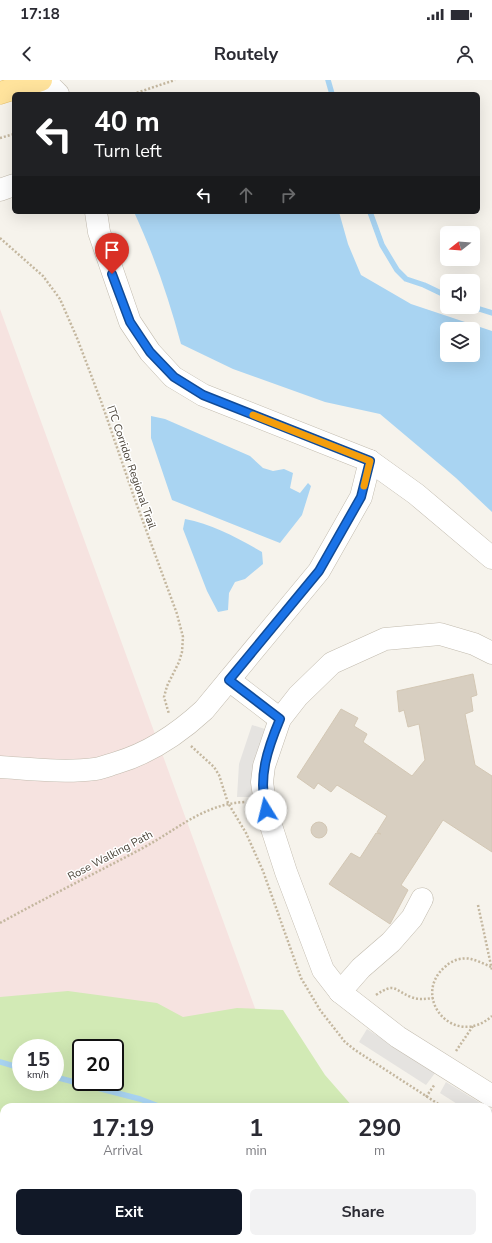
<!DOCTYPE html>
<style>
:root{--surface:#fff;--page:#f2f2f3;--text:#2b2b33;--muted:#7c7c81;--accent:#111827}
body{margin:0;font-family:"Nunito Sans",sans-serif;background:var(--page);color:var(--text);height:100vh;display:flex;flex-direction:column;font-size:15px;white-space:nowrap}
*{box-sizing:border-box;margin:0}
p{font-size:13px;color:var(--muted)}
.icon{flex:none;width:22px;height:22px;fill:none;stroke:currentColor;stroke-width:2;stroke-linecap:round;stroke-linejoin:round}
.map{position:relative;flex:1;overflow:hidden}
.side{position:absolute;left:0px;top:1023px;width:492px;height:140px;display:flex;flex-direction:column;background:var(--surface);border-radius:12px 12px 0 0;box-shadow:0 4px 16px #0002}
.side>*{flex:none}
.top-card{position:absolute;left:12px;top:12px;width:468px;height:122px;border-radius:6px;box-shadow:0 4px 16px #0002;background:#202124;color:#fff;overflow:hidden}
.needle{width:26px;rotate:253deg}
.tools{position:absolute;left:440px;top:146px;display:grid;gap:8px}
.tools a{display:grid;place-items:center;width:40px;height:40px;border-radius:6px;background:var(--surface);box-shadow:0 4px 16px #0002;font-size:20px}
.speed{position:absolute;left:12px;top:959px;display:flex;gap:8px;font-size:20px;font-weight:700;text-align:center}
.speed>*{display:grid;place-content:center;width:52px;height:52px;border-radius:50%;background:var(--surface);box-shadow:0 4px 16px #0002;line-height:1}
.speed small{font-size:10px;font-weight:400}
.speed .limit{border:2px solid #111;border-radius:6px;background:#fff;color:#111}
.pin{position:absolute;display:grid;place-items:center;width:34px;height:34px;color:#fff;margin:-41px -17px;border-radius:50% 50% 50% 0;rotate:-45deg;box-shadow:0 0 4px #0007}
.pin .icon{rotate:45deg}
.me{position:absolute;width:44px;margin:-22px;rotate:351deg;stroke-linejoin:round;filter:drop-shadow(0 0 3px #0008)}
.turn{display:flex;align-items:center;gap:14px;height:84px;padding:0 16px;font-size:18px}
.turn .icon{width:52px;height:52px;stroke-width:2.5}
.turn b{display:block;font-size:28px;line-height:34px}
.lanes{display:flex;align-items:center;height:38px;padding:0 16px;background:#0003;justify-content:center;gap:20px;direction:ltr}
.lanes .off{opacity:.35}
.eta{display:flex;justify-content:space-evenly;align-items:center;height:68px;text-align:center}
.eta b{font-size:24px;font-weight:700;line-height:28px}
.primary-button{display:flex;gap:8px;margin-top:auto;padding:8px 16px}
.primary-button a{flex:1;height:46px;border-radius:6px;background:var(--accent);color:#fff;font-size:16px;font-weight:700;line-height:46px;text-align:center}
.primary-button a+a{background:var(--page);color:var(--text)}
.status{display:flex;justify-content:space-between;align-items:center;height:28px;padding:0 20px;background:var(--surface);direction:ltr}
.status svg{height:11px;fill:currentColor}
header{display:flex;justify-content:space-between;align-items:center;height:52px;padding:0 16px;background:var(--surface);font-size:18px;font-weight:700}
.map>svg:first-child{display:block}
.medical{fill:#f6e3e0;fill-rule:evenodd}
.green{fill:#d2eab5;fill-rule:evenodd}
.parking{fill:#e5e3e0}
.water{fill:#a9d4f2;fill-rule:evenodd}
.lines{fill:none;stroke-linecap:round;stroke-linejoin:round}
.stream{stroke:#a9d4f2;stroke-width:5.5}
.building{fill:#d8cfc1;stroke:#d3c7b4}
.minor-casing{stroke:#c2bbae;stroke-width:23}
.major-casing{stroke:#e6c16a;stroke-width:23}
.path{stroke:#c4b79f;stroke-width:2.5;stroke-dasharray:2 2;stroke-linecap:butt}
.minor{stroke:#fff;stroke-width:22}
.major{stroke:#ffe39c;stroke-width:22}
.route-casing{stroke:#114b97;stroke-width:10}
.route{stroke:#1a73e8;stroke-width:7}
.slow{stroke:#f59e0b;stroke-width:7}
.labels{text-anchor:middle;stroke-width:3;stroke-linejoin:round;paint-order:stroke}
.street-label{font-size:11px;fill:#4b4439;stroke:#fff}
</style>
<div class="status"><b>17:18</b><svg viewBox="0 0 49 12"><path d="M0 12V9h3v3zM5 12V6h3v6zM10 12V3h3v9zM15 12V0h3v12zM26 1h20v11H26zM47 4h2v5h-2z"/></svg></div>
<header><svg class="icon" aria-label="back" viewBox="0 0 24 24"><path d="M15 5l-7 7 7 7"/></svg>Routely<svg class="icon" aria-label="person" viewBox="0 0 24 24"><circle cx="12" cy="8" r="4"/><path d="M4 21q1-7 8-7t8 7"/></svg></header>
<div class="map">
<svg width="492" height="1163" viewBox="0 0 492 1163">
<rect width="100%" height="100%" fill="#f6f3ec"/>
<path class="medical" d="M 0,229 L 291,1027 L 4,1027 L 4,1159 L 339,1159 L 341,1163 L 0,1163 ZM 21,968 L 55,968 L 55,1002 L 21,1002 ZM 81,968 L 115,968 L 115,1002 L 81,1002 Z"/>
<g class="green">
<path d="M 68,911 L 157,923 L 183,937 L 237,928 L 283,930 L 325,995 L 353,1027 L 4,1027 L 4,1036 L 0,1034 L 0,917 ZM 21,968 L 55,968 L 55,1002 L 21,1002 ZM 81,968 L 115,968 L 115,1002 L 81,1002 Z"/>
<path d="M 488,1119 L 492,1121 L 492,1163 L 218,1163 L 213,1159 L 488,1159 Z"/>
</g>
<g class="parking">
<path d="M 252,645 L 265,649 L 255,686 L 252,717 L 237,717 L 239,684 Z"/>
<path d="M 367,949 L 435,993 L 426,1005 L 359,962 Z"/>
<path d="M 446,1002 L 487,1027 L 462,1027 L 440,1013 Z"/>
<path d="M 488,1028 L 492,1030 L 492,1046 L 488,1043 Z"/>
</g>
<g class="water">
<path d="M 134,132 L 339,132 L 348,164 L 361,195 L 411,224 L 492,251 L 492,432 L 456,398 L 380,334 L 325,322 L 233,289 L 181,264 C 169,219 154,175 134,132 ZM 447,249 L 473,249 L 473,275 L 447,275 Z"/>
<path d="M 151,336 L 165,339 L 250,376 L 263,388 L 273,391 L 284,389 L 293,393 L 290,408 L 300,413 L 308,403 L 311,406 L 302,435 L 280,463 L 172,420 L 151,358 Z"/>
<path d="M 185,439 C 212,444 238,458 262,472 L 263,484 L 245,499 L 235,502 L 229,513 L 228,530 L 218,532 L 207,511 L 183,449 Z"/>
</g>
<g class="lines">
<g class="stream">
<path d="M 328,0 L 332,14"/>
<path d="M 370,132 L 382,165 L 397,190 L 406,199 L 424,205 L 447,216"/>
<path d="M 473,227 L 492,233"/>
<path d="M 0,982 L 21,988"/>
<path d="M 55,997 L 140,1019 L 161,1027"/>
<path d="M 418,1159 L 426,1163"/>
</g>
</g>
<g class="building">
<path d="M 473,594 L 477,615 L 471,617 L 473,631 L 465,634 L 475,685 L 492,696 L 492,772 L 443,740 L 401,805 L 408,810 L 390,844 L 329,804 L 351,773 L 360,778 L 376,753 L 381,754 L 377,752 L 387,736 L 337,705 L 331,712 L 318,703 L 314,709 L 297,697 L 341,629 L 358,638 L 354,646 L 367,654 L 363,662 L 412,696 L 425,680 L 419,644 L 408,647 L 404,630 L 399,632 L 397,611 Z"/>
<circle cx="319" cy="750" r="8"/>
</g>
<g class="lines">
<g class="minor-casing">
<g id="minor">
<path d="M 44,0 L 58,14"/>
<path d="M 0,110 L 14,105"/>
<path d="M 96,132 L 99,152 L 130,242 L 150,272 L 173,297 L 203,315 L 370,381 L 416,414 L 492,478"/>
<path d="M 492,573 L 474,564 L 440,554 L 385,559 L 332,583 L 298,616 L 280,639 L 264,686 L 262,702 L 266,730 L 286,792 L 323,890 L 340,912 L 398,957 L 492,1016"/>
<path d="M 229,600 L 280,639"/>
<path d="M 0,687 C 31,689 64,693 95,689 C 102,688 109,685 116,683 C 150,673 178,654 204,630 L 319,491 L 361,417 L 370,381"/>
<path d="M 340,912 L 361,888 L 391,862 L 412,838 L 422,819"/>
</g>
</g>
<g class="major-casing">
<path id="major" d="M 0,13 L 41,0"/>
</g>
<g class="path">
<path d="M 133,14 L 175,0"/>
<path d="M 0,58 L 14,54"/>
<path d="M 0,158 L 43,196 L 60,219 L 77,258 L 101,321 L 134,417 L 177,534 L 183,557 L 182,572 L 179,582 L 167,606 L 164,617 L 169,634"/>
<path d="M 191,666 L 214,687 L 219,695 L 228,723 L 246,753 L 263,791 L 301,898 L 320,930 L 345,962 L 355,970 L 443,1027"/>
<path d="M 478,825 L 492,890"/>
<path d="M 0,843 C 47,817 94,794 141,769 C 177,750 203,724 245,722"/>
<path d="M 491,887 C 485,884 478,881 471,879 C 463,877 452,880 446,886 C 409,916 454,970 492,936"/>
<path d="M 376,915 C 395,902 394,910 411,917 C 418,920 425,919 433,918"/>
<path d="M 456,971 L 473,946"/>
<path d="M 426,1017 L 435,1004"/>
<path d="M 488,1055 L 492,1058"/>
<path d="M 0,1115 L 4,1119"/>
<path d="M 100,1159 L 110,1163"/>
</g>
<use href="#minor" class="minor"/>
<use href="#major" class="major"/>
</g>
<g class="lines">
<g class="route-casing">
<path id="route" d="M 112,194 L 130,242 L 150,272 L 174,297 L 203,315 L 370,381 L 361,417 L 319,491 L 229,600 L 280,639 C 267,670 258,697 266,730"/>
</g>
<use href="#route" class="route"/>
<path class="slow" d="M 253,335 L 370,381 L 364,406"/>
</g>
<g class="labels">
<g class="street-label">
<text transform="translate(132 387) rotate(71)" y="4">ITC Corridor Regional Trail</text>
<text transform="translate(110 775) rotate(-28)" y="4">Rose Walking Path</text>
</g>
</g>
</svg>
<div class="tools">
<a><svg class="needle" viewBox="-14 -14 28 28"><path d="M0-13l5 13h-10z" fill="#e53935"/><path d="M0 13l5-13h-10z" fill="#7c7c81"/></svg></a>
<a><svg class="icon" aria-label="sound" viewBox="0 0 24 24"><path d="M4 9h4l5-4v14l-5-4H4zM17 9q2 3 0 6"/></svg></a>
<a><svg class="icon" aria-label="layers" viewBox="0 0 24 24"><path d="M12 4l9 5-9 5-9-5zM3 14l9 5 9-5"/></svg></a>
</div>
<div class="speed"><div>15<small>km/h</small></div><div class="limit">20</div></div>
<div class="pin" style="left:112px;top:194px;background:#d93025"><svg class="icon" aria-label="arrive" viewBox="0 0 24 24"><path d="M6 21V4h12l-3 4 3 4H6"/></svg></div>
<svg class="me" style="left:266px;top:730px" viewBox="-20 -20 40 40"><circle r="19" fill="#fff"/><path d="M0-13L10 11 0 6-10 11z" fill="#1a73e8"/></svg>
<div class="top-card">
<div class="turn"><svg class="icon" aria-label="left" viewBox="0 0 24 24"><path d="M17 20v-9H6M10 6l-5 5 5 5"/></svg><div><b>40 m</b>Turn left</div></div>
<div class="lanes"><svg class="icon" aria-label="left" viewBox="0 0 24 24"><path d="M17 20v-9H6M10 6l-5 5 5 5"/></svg><svg class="icon off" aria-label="ahead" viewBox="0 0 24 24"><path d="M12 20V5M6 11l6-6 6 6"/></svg><svg class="icon off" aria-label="right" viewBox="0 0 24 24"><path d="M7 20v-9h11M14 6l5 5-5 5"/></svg></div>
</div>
<section class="side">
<div class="eta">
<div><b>17:19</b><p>Arrival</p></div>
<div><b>1</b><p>min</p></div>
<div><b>290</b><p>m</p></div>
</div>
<div class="primary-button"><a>Exit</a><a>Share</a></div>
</section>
</div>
